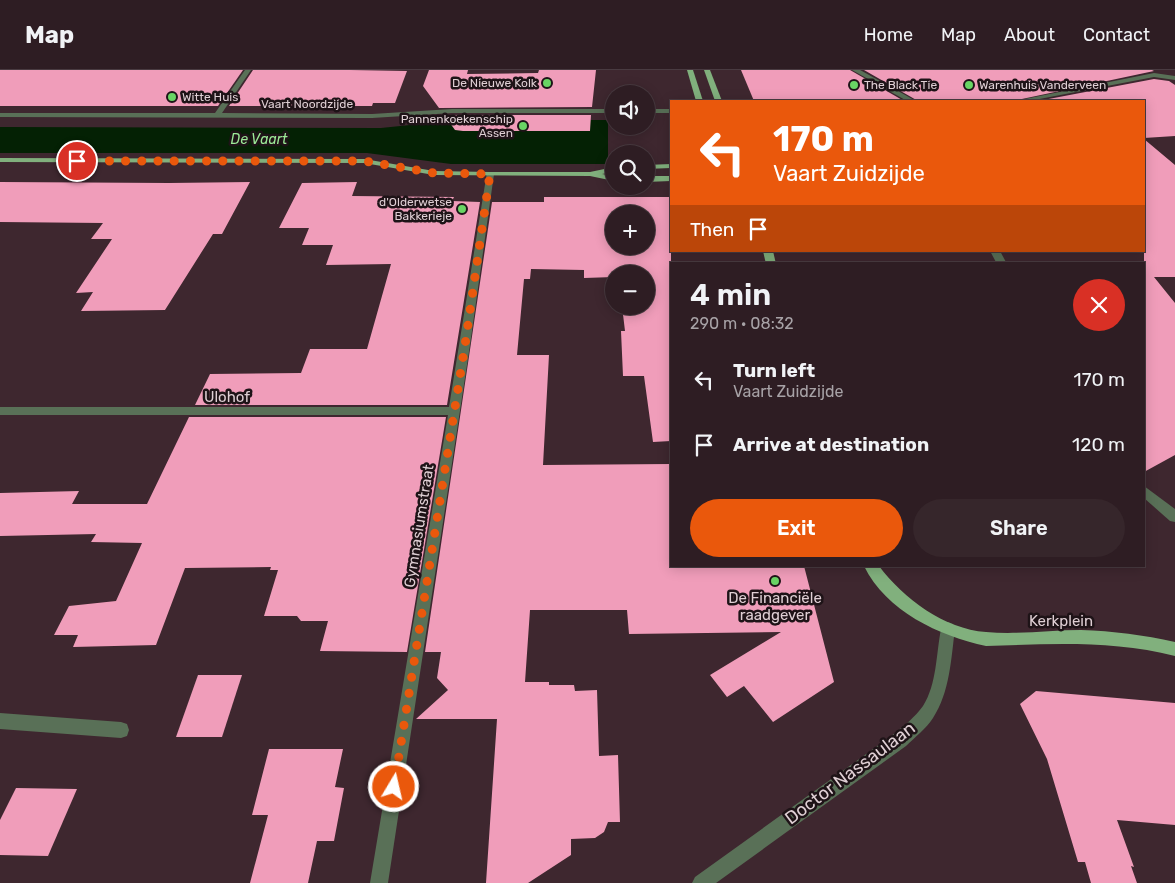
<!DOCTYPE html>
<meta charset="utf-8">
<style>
:root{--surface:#2e1d23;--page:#36262b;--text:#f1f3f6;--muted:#a7a2a6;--line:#493b41;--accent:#ea580c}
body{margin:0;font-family:Rubik,sans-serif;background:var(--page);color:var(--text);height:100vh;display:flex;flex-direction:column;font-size:19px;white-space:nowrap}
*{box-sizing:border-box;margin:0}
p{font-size:16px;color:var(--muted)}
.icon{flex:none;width:28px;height:28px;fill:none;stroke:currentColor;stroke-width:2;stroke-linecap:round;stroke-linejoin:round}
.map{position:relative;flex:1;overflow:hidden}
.panel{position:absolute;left:670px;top:192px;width:475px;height:305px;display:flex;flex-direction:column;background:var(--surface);border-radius:0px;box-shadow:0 2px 12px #0003,0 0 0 1px var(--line)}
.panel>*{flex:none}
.top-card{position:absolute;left:670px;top:30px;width:475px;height:152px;border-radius:0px;box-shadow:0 2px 12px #0003,0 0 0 1px var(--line);background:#ea580c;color:#fff;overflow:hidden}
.tools{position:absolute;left:605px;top:15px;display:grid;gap:10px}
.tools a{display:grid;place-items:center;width:50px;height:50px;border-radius:50%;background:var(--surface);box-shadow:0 2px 12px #0003,0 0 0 1px var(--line);font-size:25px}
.pin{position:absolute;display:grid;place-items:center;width:42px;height:42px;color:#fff;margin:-21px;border:2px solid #fff;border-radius:50%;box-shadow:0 1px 5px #0007}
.me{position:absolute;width:55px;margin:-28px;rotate:9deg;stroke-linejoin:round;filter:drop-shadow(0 0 4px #0008)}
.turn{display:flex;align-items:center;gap:18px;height:105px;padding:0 20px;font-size:22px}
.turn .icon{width:65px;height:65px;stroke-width:2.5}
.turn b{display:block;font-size:35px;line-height:42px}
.then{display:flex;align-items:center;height:48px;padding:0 20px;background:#0003;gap:10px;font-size:19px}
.round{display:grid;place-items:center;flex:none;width:52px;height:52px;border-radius:26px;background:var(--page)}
.head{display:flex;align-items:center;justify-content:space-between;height:85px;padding:0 20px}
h1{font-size:30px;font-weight:600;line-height:38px}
.action{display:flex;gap:10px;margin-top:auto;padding:10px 20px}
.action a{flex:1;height:58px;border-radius:30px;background:var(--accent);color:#fff;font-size:20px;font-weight:600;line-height:58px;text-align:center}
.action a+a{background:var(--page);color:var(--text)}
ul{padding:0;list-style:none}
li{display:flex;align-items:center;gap:15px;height:65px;padding:0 20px}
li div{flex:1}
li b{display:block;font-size:19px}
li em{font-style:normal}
header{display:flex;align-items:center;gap:30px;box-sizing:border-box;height:70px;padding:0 25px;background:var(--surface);border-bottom:1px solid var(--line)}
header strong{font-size:24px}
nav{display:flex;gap:28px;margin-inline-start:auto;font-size:18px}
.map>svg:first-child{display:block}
.water{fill:#042104}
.building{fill:#f09dba;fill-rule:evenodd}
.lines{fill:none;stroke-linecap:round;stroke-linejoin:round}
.minor{fill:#597057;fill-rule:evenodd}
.major{fill:#81b07d;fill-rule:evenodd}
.route{stroke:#ea580c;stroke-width:9;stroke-dasharray:0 16.2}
.poi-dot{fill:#69d464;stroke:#1e1317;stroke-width:2}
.labels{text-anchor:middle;stroke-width:5;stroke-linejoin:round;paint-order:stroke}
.far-poi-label{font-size:12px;fill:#dfcfd4;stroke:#1e1317;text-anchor:end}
.far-street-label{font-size:12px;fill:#dfcfd4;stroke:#1e1317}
.far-water-label{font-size:14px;font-style:italic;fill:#9ce997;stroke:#1e1317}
.street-label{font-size:15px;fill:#dfcfd4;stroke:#1e1317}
.poi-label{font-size:15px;fill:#dfcfd4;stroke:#1e1317}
.near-street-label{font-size:18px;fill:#dfcfd4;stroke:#1e1317}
</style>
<header>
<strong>Map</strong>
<nav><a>Home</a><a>Map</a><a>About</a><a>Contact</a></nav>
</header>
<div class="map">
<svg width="1175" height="813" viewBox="0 0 1175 813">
<rect width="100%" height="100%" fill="#3e272f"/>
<path class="water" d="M 459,50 L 608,50 L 608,94 L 451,94 L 367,83 L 0,83 L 0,57 L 381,58 Z"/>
<g class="building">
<path d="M 0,0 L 243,0 L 218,36 L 0,36 Z"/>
<path d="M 253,0 L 350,0 L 407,1 L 395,33 L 373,33 L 372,36 L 229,36 Z"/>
<path d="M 429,0 L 468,0 L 467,4 L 538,3 L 539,0 L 596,0 L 592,37 L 439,38 L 423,16 Z"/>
<path d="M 741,0 L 850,0 L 904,31 L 754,31 Z"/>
<path d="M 864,0 L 1152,0 L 1154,1 L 1013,31 L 918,31 Z"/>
<path d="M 1154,9 L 1169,11 L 1175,15 L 1175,66 L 1144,68 L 1144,31 L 1038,31 Z"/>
<path d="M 444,45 L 591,45 L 590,61 L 463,61 L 455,60 Z"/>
<path d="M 1144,69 L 1175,95 L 1175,207 L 1154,207 L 1175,233 L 1175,385 L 1144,402 Z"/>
<path d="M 0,112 L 169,113 L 250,112 L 222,164 L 213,164 L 165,240 L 81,241 L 93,222 L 76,223 L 112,169 L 91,169 L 103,153 L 0,152 Z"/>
<path d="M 357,112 L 352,126 L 454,127 L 452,131 L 480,132 L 447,335 L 195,335 L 210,304 L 301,303 L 310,279 L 367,279 L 391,194 L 326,195 L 333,175 L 302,175 L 309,158 L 279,158 L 302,113 Z"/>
<path d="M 544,127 L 671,127 L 671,371 L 653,372 L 644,306 L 623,306 L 621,261 L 625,261 L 622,236 L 646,236 L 646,204 L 614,204 L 614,207 L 584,208 L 584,200 L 531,199 L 530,209 L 524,209 L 517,285 L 549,285 L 543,395 L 671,394 L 671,496 L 804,496 L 834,612 L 773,652 L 744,616 L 727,627 L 710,605 L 781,562 L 629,564 L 627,540 L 530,540 L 525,612 L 549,612 L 549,615 L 574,615 L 575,621 L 597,620 L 599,686 L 618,685 L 620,752 L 608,752 L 604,762 L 595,768 L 571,769 L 571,785 L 528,813 L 486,813 L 497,649 L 416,649 L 448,620 L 437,608 L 441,582 L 425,582 L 492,132 L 544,132 ZM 614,144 L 646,144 L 646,176 L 614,176 Z"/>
<path d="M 189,347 L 446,347 L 407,582 L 320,581 L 328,551 L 301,551 L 297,546 L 264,546 L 278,500 L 270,500 L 271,497 L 185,498 L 156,575 L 73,577 L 78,565 L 54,565 L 69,536 L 116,531 L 142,473 L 91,472 L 96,464 L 0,466 L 0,423 L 79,421 L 72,434 L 147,434 Z"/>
<path d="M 198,605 L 242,605 L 222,667 L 176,667 Z"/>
<path d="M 1036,621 L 1175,633 L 1175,755 L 1117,750 L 1134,797 L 1131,796 L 1137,813 L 1091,813 L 1085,792 L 1078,792 L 1047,689 L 1020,634 Z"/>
<path d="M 269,679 L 343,679 L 335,717 L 344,718 L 334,771 L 317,771 L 308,813 L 250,813 L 268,745 L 252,745 Z"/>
<path d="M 16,718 L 77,719 L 48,786 L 0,785 L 0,750 Z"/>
</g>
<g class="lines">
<g class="minor">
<path d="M 245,0 L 251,0 L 222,43 L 372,44 L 452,39 L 614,39 L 614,43 L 452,43 L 372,48 L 0,47 L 0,43 L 215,43 Z"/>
<path d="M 852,0 L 860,0 L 916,31 L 907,31 Z"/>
<path d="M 1154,3 L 1175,6 L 1175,10 L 1154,7 L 1029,31 L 1015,31 Z"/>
<rect x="646" y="39" width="25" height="4"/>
<path d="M 487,102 L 494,104 L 470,275 L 388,813 L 370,813 L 448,345 L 0,345 L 0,337 L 449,337 Z"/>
<path d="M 990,181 L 1000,181 L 1007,194 L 997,194 Z"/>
<path d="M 1144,416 L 1175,439 L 1175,452 L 1170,451 L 1144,428 Z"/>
<path d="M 948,552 L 953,554 L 955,559 C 951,589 950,622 933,648 C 926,659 915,667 906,676 L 716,813 L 692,813 L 695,807 L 894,664 C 904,656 915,647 923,636 C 937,614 936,584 941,559 L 943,554 Z"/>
<path d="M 0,643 L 121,652 L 127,654 L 129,660 L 127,666 L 121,668 L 0,659 Z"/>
</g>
<g class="major">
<path d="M 687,0 L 693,0 L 703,31 L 696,31 Z"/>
<path d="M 704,0 L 710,0 L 722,31 L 715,31 Z"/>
<path d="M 0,88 L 364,89 L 434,101 L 490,102 L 590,102 L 614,97 L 614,102 L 602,104 L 614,106 L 614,111 L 590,106 L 434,105 L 364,93 L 0,92 Z"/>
<path d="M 671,94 L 671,98 L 646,99 L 646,95 Z"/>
<path d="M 646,106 L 671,106 L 671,111 L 646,112 Z"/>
<path d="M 763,181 L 773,181 L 776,194 L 766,194 Z"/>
<path d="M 864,496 L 879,496 C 904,529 944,559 986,562 C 1017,565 1050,560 1081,560 C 1113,561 1144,565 1175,572 L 1175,586 C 1112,570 1050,574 986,576 C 939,566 886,541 864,496 Z"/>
</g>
</g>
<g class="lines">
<path class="route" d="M 77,91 L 364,91 L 434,103 L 490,104 L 465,275 L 394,717"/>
</g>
<g class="poi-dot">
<circle cx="547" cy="13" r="5"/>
<circle cx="854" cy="15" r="5"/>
<circle cx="969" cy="15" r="5"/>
<circle cx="172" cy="27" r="5"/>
<circle cx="523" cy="56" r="5"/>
<circle cx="462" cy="139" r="5"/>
<circle cx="775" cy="511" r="5"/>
</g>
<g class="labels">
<g class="far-poi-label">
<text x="537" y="17">De Nieuwe Kolk</text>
<text x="864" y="19" text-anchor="start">The Black Tie</text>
<text x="979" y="19" text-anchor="start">Warenhuis Vanderveen</text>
<text x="182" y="31" text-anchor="start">Witte Huis</text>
<text x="513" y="53">Pannenkoekenschip<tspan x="513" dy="14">Assen</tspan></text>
<text x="452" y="136">d'Olderwetse<tspan x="452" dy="14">Bakkerieje</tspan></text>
</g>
<g class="far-street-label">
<text x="307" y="38">Vaart Noordzijde</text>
</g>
<g class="far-water-label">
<text x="259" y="74">De Vaart</text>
</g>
<g class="street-label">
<text x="227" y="332">Ulohof</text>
<text transform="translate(419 456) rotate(-81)" y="5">Gymnasiumstraat</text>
<text x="1061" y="556">Kerkplein</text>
</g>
<g class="poi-label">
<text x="775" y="533">De Financiële<tspan x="775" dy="17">raadgever</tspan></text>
</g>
<g class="near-street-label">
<text transform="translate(850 703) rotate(-37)" y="6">Doctor Nassaulaan</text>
</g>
</g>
</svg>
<div class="tools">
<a><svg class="icon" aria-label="sound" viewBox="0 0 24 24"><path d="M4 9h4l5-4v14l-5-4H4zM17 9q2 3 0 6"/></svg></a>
<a><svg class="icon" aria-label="search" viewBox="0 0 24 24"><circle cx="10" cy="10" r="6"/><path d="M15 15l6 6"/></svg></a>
<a>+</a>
<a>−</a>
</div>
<div class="pin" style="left:77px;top:91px;background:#d93025"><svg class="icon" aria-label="arrive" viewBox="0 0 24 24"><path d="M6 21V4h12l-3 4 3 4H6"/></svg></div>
<svg class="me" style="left:394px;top:717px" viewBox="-20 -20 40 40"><circle r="17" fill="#ea580c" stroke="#fff" stroke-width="3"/><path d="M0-11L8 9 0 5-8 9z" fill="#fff"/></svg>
<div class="top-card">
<div class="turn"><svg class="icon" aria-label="left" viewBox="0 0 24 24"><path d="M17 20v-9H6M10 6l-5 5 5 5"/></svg><div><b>170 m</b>Vaart Zuidzijde</div></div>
<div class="then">Then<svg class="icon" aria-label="arrive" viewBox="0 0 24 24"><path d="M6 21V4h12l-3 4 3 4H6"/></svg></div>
</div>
<section class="panel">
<div class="head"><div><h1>4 min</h1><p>290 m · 08:32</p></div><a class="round" style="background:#d93025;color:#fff"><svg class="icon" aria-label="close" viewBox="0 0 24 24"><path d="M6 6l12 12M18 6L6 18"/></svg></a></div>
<ul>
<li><svg class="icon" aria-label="left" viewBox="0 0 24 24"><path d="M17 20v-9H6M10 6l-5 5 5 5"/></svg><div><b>Turn left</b><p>Vaart Zuidzijde</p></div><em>170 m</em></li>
<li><svg class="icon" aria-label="arrive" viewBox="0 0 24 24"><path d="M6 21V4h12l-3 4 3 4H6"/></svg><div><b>Arrive at destination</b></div><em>120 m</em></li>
</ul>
<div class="action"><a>Exit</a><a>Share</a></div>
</section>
</div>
